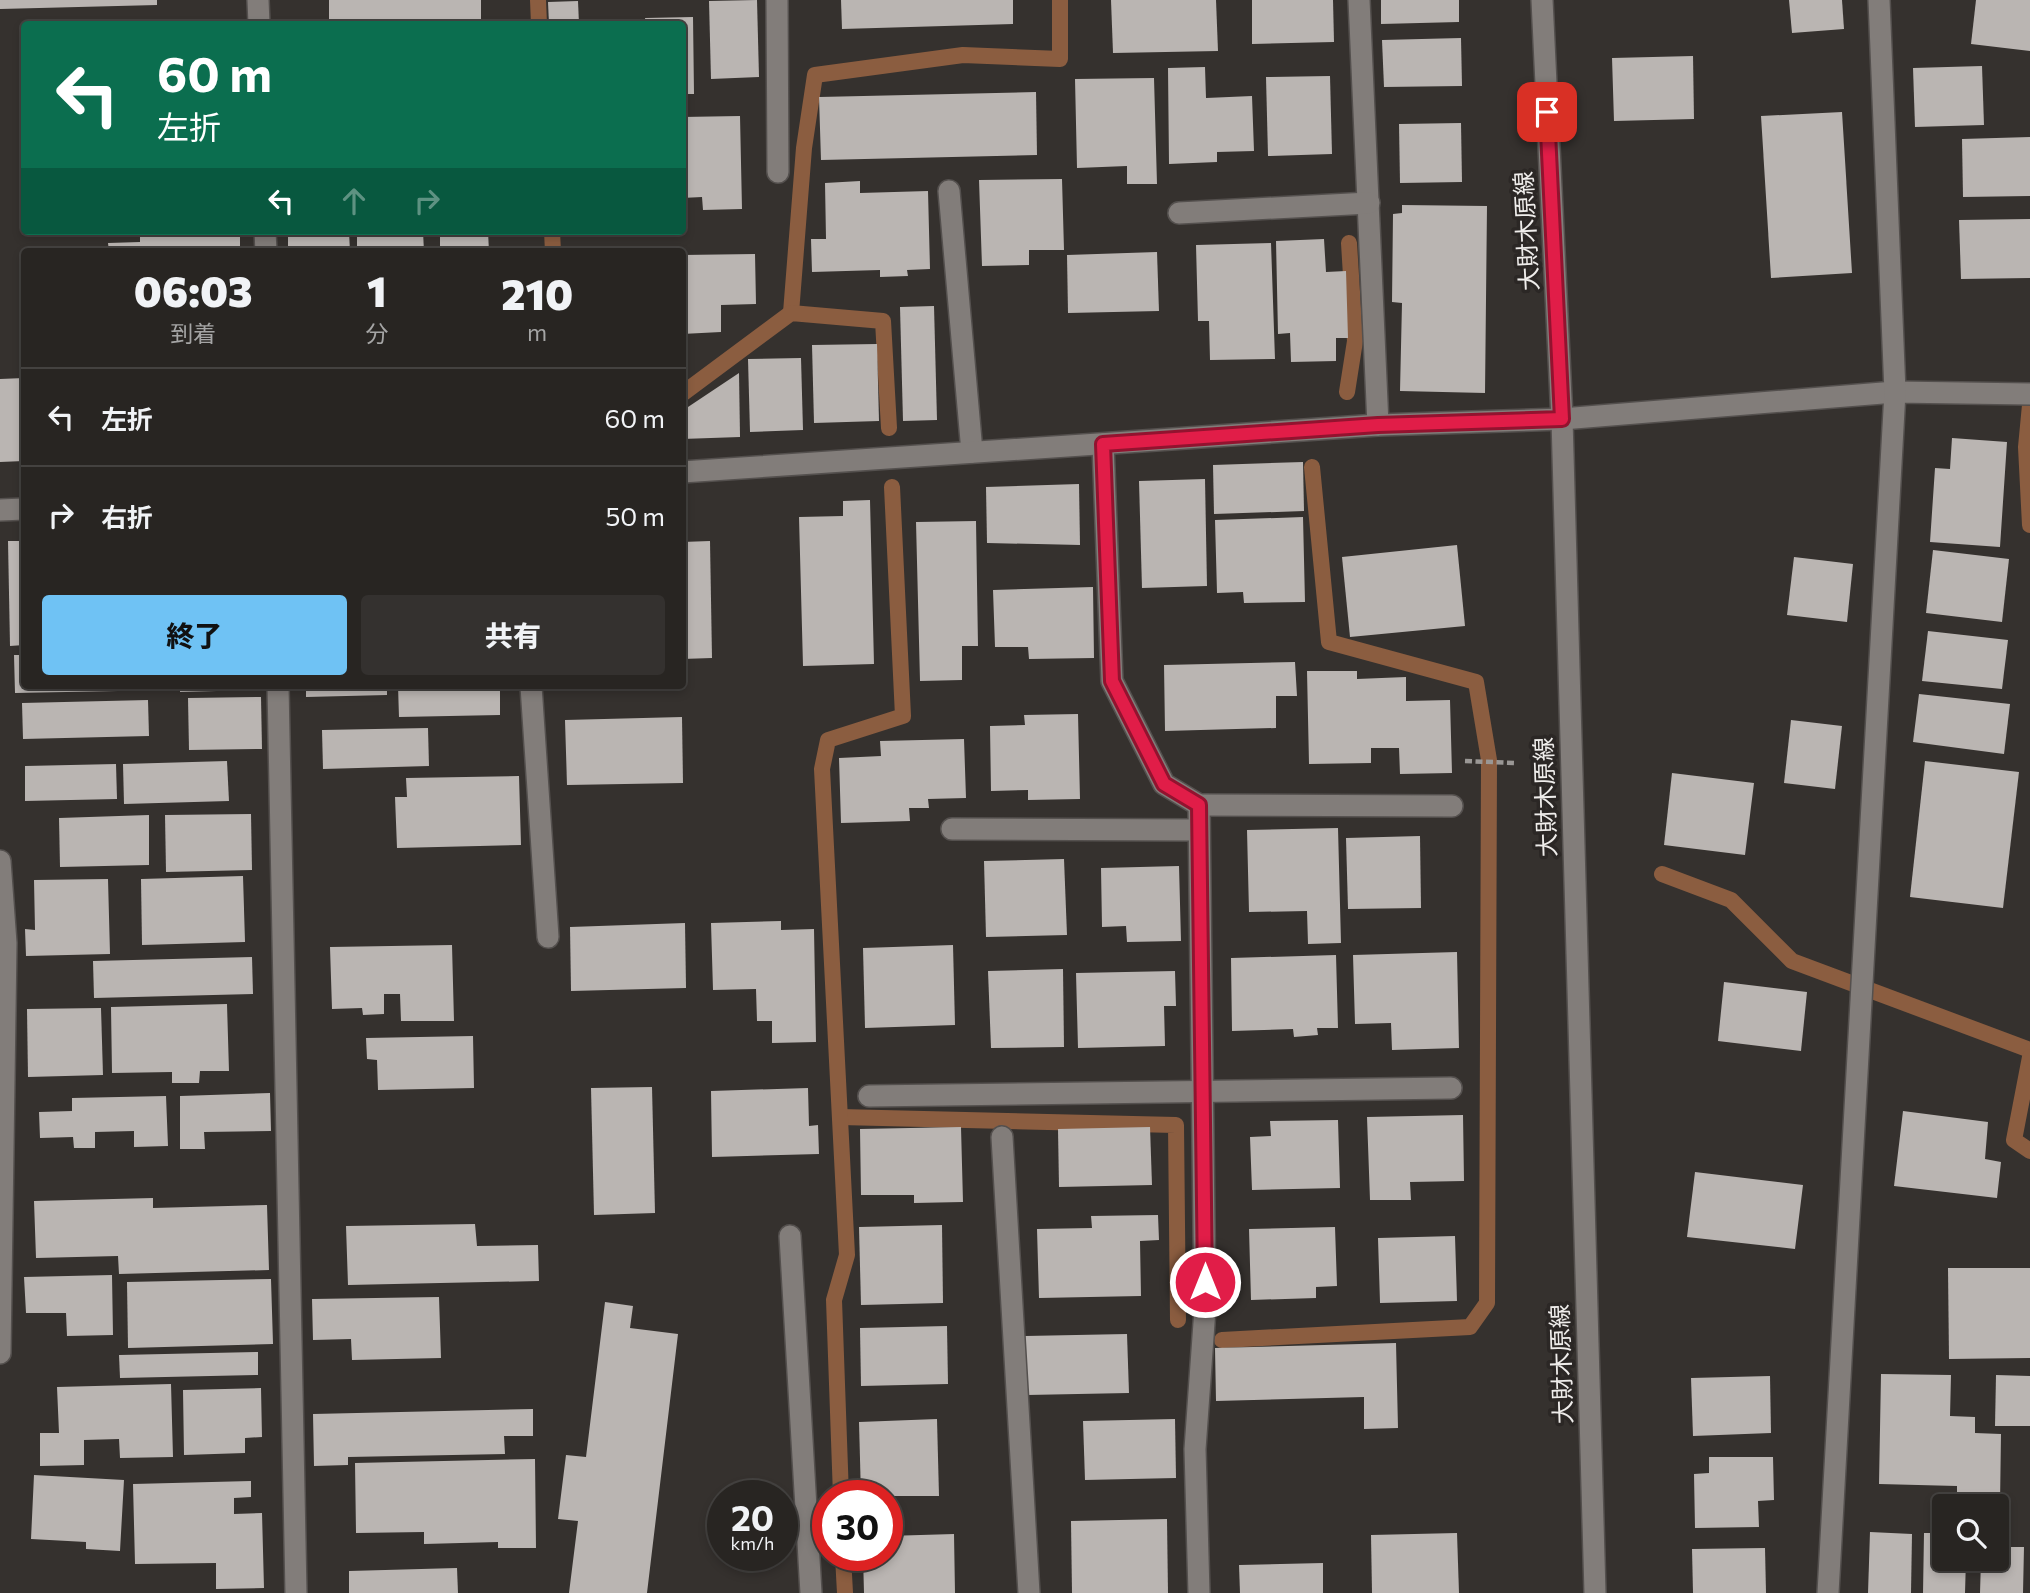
<!DOCTYPE html>
<html lang="ja">
<meta charset="utf-8">
<style>
:root{--surface:#282522;--page:#34312f;--text:#f1f3f6;--muted:#a5a5a5;--line:#444240;--accent:#6fc2f4}
body{margin:0;font-family:Commissioner,"Noto Sans JP",sans-serif;background:var(--page);color:var(--text);height:100vh;display:flex;flex-direction:column;font-size:26px;white-space:nowrap}
*{box-sizing:border-box;margin:0}
p{font-size:23px;color:var(--muted)}
.icon{flex:none;width:38px;height:38px;fill:none;stroke:currentColor;stroke-width:2;stroke-linecap:round;stroke-linejoin:round}
.map{position:relative;flex:1;overflow:hidden}
.side{position:absolute;left:21px;top:248px;width:665px;height:441px;display:flex;flex-direction:column;background:var(--surface);border-radius:7px;box-shadow:0 4px 10px #0003,0 0 0 2px var(--line)}
.side>*{flex:none}
.banner{position:absolute;left:21px;top:21px;width:665px;height:214px;border-radius:7px;box-shadow:0 4px 10px #0003,0 0 0 2px var(--line);background:#0b6e4f;color:#fff;overflow:hidden}
.buttons{position:absolute;left:1932px;top:1494px;display:grid;gap:14px}
.buttons a{display:grid;place-items:center;width:77px;height:77px;border-radius:7px;background:var(--surface);box-shadow:0 4px 10px #0003,0 0 0 2px var(--line);font-size:35px}
.speed{position:absolute;left:707px;top:1480px;display:flex;gap:14px;font-size:35px;font-weight:700;text-align:center}
.speed>*{display:grid;place-content:center;width:91px;height:91px;border-radius:50%;background:var(--surface);box-shadow:0 4px 10px #0003,0 0 0 2px var(--line);line-height:1}
.speed small{font-size:18px;font-weight:400}
.speed .limit{border:10px solid #d22;background:#fff;color:#111}
.pin{position:absolute;display:grid;place-items:center;width:60px;height:60px;color:#fff;margin:-30px;border-radius:14px;box-shadow:0 4px 10px #0006}
.me{position:absolute;width:77px;margin:-38px;rotate:0deg;stroke-linejoin:round;filter:drop-shadow(0 0 5px #0008)}
.turn{display:flex;align-items:center;gap:24px;height:147px;padding:0 21px;font-size:32px}
.turn .icon{width:91px;height:91px;stroke-width:2.5}
.turn b{display:block;font-size:49px;line-height:60px}
.lanes{display:flex;align-items:center;height:66px;padding:0 21px;background:#0003;justify-content:center;gap:35px;direction:ltr}
.lanes .off{opacity:.35}
.eta{display:flex;justify-content:space-evenly;align-items:center;height:119px;text-align:center}
.eta b{font-size:42px;font-weight:800;line-height:49px}
.cta{display:flex;gap:14px;margin-top:auto;padding:14px 21px}
.cta a{flex:1;height:80px;border-radius:7px;background:var(--accent);color:#111;font-size:28px;font-weight:800;line-height:80px;text-align:center}
.cta a+a{background:var(--page);color:var(--text)}
ul{padding:0;list-style:none}
li{display:flex;align-items:center;gap:21px;height:98px;padding:0 21px;border-top:2px solid var(--line)}
li div{flex:1}
li b{display:block;font-size:26px}
li em{font-style:normal}
.map>svg:first-child{display:block}
.lines{fill:none;stroke-linecap:round;stroke-linejoin:round}
.stream{stroke:#8b5d40;stroke-width:16}
.building{fill:#bab5b2}
.minor-casing{stroke:#54504e;stroke-width:24}
.path{stroke:#9a9795;stroke-width:4.5;stroke-dasharray:7 3.5;stroke-linecap:butt}
.minor{stroke:#827d7a;stroke-width:21}
.route-casing{stroke:#92132f;stroke-width:18}
.route{stroke:#e11d48;stroke-width:12}
.labels{text-anchor:middle;stroke-width:7;stroke-linejoin:round;paint-order:stroke}
.street-label{font-size:24px;fill:#efedeb;stroke:#2b2725}
</style>
<div class="map">
<svg width="2030" height="1593" viewBox="0 0 2030 1593">
<rect width="100%" height="100%" fill="#35312e"/>
<g class="lines">
<g class="stream">
<path d="M 538,0 L 539,24"/>
<path d="M 552,231 L 553,252"/>
<path d="M 791,313 L 804,148 L 815,75 L 963,55 L 1060,59 L 1060,0"/>
<path d="M 1347,392 L 1355,341 L 1349,243"/>
<path d="M 682,394 L 791,313 L 883,321 L 889,428"/>
<path d="M 2030,405 L 2026,447 L 2030,525"/>
<path d="M 1662,874 L 1731,900 L 1792,961 L 2030,1050"/>
<path d="M 2030,1057 L 2014,1140 L 2030,1151"/>
<path d="M 840,1117 L 1176,1125 L 1178,1320"/>
<path d="M 1222,1340 L 1470,1327 L 1487,1303 L 1489,760 L 1476,682 L 1329,642 L 1312,467"/>
<path d="M 841,1496 L 834,1300 L 847,1255 L 822,769 L 828,740 L 903,716 L 892,487"/>
<path d="M 843,1556 L 845,1593"/>
</g>
</g>
<g class="building">
<path d="M 0,0 L 157,0 L 157,5 L 0,9 Z"/>
<path d="M 329,0 L 481,0 L 481,22 L 329,24 Z"/>
<path d="M 757,0 L 759,77 L 711,79 L 709,1 Z"/>
<path d="M 841,0 L 1013,0 L 1013,24 L 842,29 Z"/>
<path d="M 1111,0 L 1216,0 L 1218,51 L 1113,53 Z"/>
<path d="M 1252,0 L 1333,0 L 1334,42 L 1252,44 Z"/>
<path d="M 1381,0 L 1459,0 L 1459,22 L 1381,24 Z"/>
<path d="M 1789,0 L 1842,0 L 1844,29 L 1792,33 Z"/>
<path d="M 1976,0 L 2030,0 L 2030,51 L 1971,44 Z"/>
<path d="M 578,1 L 579,24 L 549,24 L 548,2 Z"/>
<path d="M 693,17 L 694,94 L 682,94 L 682,24 L 646,24 L 645,18 Z"/>
<path d="M 637,19 L 637,24 L 590,24 L 590,21 Z"/>
<path d="M 231,21 L 231,24 L 172,24 L 172,22 Z"/>
<path d="M 1461,38 L 1462,86 L 1384,87 L 1382,40 Z"/>
<path d="M 1693,56 L 1694,119 L 1614,121 L 1612,58 Z"/>
<path d="M 1982,66 L 1984,125 L 1915,127 L 1913,68 Z"/>
<path d="M 1205,67 L 1206,98 L 1252,96 L 1254,151 L 1217,152 L 1217,162 L 1169,164 L 1168,68 Z"/>
<path d="M 1330,76 L 1332,154 L 1268,156 L 1266,77 Z"/>
<path d="M 1154,78 L 1157,184 L 1127,184 L 1127,166 L 1077,168 L 1075,79 Z"/>
<path d="M 1036,92 L 1037,155 L 821,160 L 819,97 Z"/>
<path d="M 1842,112 L 1852,273 L 1771,278 L 1761,116 Z"/>
<path d="M 740,116 L 742,209 L 703,210 L 702,197 L 682,198 L 682,117 Z"/>
<path d="M 1461,123 L 1462,182 L 1400,183 L 1399,124 Z"/>
<path d="M 2030,137 L 2030,196 L 1963,197 L 1962,139 Z"/>
<path d="M 1062,179 L 1064,250 L 1029,250 L 1029,265 L 982,266 L 979,180 Z"/>
<path d="M 860,181 L 860,193 L 928,191 L 930,269 L 907,270 L 908,276 L 880,277 L 880,270 L 812,272 L 811,239 L 826,239 L 825,183 Z"/>
<path d="M 1402,205 L 1487,206 L 1485,393 L 1400,391 L 1402,303 L 1392,302 L 1393,214 L 1402,213 Z"/>
<path d="M 2030,219 L 2030,278 L 1961,279 L 1959,220 Z"/>
<path d="M 140,231 L 240,231 L 240,252 L 109,252 L 108,243 L 140,242 Z"/>
<path d="M 349,231 L 350,252 L 288,252 L 288,232 Z"/>
<path d="M 357,231 L 423,231 L 424,252 L 357,252 Z"/>
<path d="M 440,231 L 488,231 L 489,252 L 440,252 Z"/>
<path d="M 1324,239 L 1326,272 L 1346,271 L 1348,338 L 1336,338 L 1336,361 L 1291,362 L 1290,333 L 1278,334 L 1276,241 Z"/>
<path d="M 1271,243 L 1275,359 L 1210,360 L 1209,321 L 1198,321 L 1196,245 Z"/>
<path d="M 1157,252 L 1159,311 L 1068,313 L 1067,255 Z"/>
<path d="M 755,254 L 756,304 L 721,305 L 721,332 L 682,334 L 682,255 Z"/>
<path d="M 934,306 L 937,420 L 903,421 L 900,307 Z"/>
<path d="M 877,344 L 879,421 L 814,423 L 812,345 Z"/>
<path d="M 801,358 L 803,430 L 750,432 L 748,359 Z"/>
<path d="M 739,373 L 740,437 L 682,439 L 682,411 Z"/>
<path d="M 24,378 L 24,461 L 0,462 L 0,379 Z"/>
<path d="M 1952,438 L 2007,442 L 2000,547 L 1930,542 L 1935,468 L 1950,469 Z"/>
<path d="M 1303,462 L 1304,511 L 1214,514 L 1213,465 Z"/>
<path d="M 1205,479 L 1207,586 L 1142,588 L 1139,481 Z"/>
<path d="M 1079,484 L 1080,545 L 987,543 L 986,487 Z"/>
<path d="M 870,500 L 874,664 L 803,666 L 799,517 L 843,516 L 843,501 Z"/>
<path d="M 1303,517 L 1305,602 L 1244,603 L 1243,592 L 1217,593 L 1215,520 Z"/>
<path d="M 976,521 L 978,646 L 962,646 L 962,680 L 920,681 L 916,522 Z"/>
<path d="M 8,541 L 24,541 L 24,645 L 10,646 Z"/>
<path d="M 710,541 L 712,658 L 682,659 L 682,542 Z"/>
<path d="M 1457,545 L 1465,626 L 1350,637 L 1342,557 Z"/>
<path d="M 1933,550 L 2009,559 L 2002,622 L 1926,613 Z"/>
<path d="M 1794,557 L 1853,564 L 1847,622 L 1787,615 Z"/>
<path d="M 1093,587 L 1094,658 L 1029,659 L 1028,647 L 995,647 L 993,590 Z"/>
<path d="M 1928,631 L 2008,640 L 2002,689 L 1922,681 Z"/>
<path d="M 14,655 L 24,655 L 24,686 L 169,686 L 169,690 L 15,693 Z"/>
<path d="M 1295,662 L 1297,696 L 1276,696 L 1276,728 L 1165,731 L 1164,665 Z"/>
<path d="M 1307,671 L 1357,671 L 1357,679 L 1406,677 L 1406,701 L 1450,700 L 1452,773 L 1400,774 L 1399,748 L 1371,748 L 1371,763 L 1309,764 Z"/>
<path d="M 180,686 L 253,686 L 253,690 L 180,692 Z"/>
<path d="M 306,686 L 387,686 L 387,695 L 306,697 Z"/>
<path d="M 398,686 L 500,686 L 500,715 L 399,717 Z"/>
<path d="M 1919,694 L 2010,704 L 2004,754 L 1913,742 Z"/>
<path d="M 261,697 L 262,749 L 189,750 L 188,698 Z"/>
<path d="M 148,700 L 149,736 L 23,739 L 22,703 Z"/>
<path d="M 1078,714 L 1080,799 L 1028,800 L 1028,790 L 991,791 L 990,726 L 1025,725 L 1024,715 Z"/>
<path d="M 682,717 L 683,783 L 567,785 L 565,720 Z"/>
<path d="M 1791,720 L 1842,726 L 1835,789 L 1784,783 Z"/>
<path d="M 428,728 L 429,766 L 323,769 L 322,730 Z"/>
<path d="M 964,739 L 966,798 L 928,799 L 929,808 L 909,808 L 910,821 L 841,823 L 839,758 L 881,756 L 880,741 Z"/>
<path d="M 227,761 L 229,801 L 124,804 L 123,764 Z"/>
<path d="M 1925,761 L 2019,772 L 2003,908 L 1910,897 Z"/>
<path d="M 116,764 L 117,799 L 25,801 L 25,766 Z"/>
<path d="M 1672,773 L 1754,783 L 1745,855 L 1664,845 Z"/>
<path d="M 519,776 L 521,845 L 397,848 L 395,797 L 407,797 L 406,778 Z"/>
<path d="M 251,814 L 252,870 L 166,872 L 165,815 Z"/>
<path d="M 149,815 L 149,865 L 60,867 L 59,818 Z"/>
<path d="M 1338,828 L 1341,943 L 1308,944 L 1307,911 L 1249,912 L 1247,830 Z"/>
<path d="M 1420,836 L 1421,908 L 1348,909 L 1346,838 Z"/>
<path d="M 1064,859 L 1067,935 L 986,937 L 984,861 Z"/>
<path d="M 1179,866 L 1181,941 L 1127,942 L 1126,926 L 1102,927 L 1101,868 Z"/>
<path d="M 243,876 L 245,942 L 142,945 L 141,879 Z"/>
<path d="M 108,879 L 110,954 L 26,956 L 25,929 L 35,930 L 34,880 Z"/>
<path d="M 781,921 L 781,930 L 814,929 L 816,1042 L 772,1043 L 772,1021 L 757,1021 L 756,989 L 713,990 L 711,923 Z"/>
<path d="M 685,923 L 686,988 L 571,991 L 570,927 Z"/>
<path d="M 452,945 L 454,1021 L 401,1021 L 400,994 L 384,994 L 384,1014 L 363,1015 L 362,1008 L 332,1009 L 330,947 Z"/>
<path d="M 953,945 L 955,1025 L 865,1028 L 863,948 Z"/>
<path d="M 1457,952 L 1459,1048 L 1392,1050 L 1391,1023 L 1355,1024 L 1353,955 Z"/>
<path d="M 1336,955 L 1338,1028 L 1317,1028 L 1318,1035 L 1294,1037 L 1293,1029 L 1232,1031 L 1231,958 Z"/>
<path d="M 252,957 L 253,994 L 94,998 L 93,961 Z"/>
<path d="M 1063,969 L 1064,1047 L 991,1048 L 988,971 Z"/>
<path d="M 1175,971 L 1176,1006 L 1164,1006 L 1165,1046 L 1078,1048 L 1076,973 Z"/>
<path d="M 1724,982 L 1807,992 L 1801,1051 L 1718,1041 Z"/>
<path d="M 227,1004 L 229,1071 L 200,1071 L 199,1083 L 172,1083 L 172,1072 L 112,1073 L 111,1007 Z"/>
<path d="M 101,1008 L 103,1075 L 28,1077 L 27,1009 Z"/>
<path d="M 473,1036 L 474,1088 L 378,1090 L 377,1060 L 367,1059 L 366,1038 Z"/>
<path d="M 652,1087 L 655,1213 L 594,1215 L 591,1088 Z"/>
<path d="M 808,1088 L 809,1126 L 818,1125 L 819,1154 L 712,1157 L 711,1091 Z"/>
<path d="M 270,1093 L 271,1131 L 204,1132 L 205,1149 L 180,1149 L 180,1096 Z"/>
<path d="M 166,1096 L 168,1146 L 134,1147 L 134,1131 L 95,1132 L 95,1148 L 74,1148 L 73,1137 L 40,1138 L 39,1112 L 72,1111 L 72,1098 Z"/>
<path d="M 1903,1111 L 1988,1122 L 1985,1159 L 2001,1162 L 1997,1198 L 1894,1186 Z"/>
<path d="M 1463,1115 L 1464,1181 L 1410,1182 L 1411,1200 L 1370,1200 L 1367,1117 Z"/>
<path d="M 1338,1120 L 1340,1188 L 1252,1190 L 1250,1137 L 1271,1136 L 1270,1121 Z"/>
<path d="M 961,1127 L 963,1202 L 914,1203 L 914,1195 L 861,1195 L 860,1129 Z"/>
<path d="M 1150,1127 L 1152,1185 L 1059,1187 L 1058,1129 Z"/>
<path d="M 1695,1172 L 1803,1185 L 1795,1249 L 1687,1237 Z"/>
<path d="M 153,1198 L 153,1208 L 267,1205 L 269,1270 L 119,1274 L 118,1256 L 36,1258 L 34,1201 Z"/>
<path d="M 1158,1215 L 1159,1240 L 1140,1241 L 1141,1296 L 1039,1298 L 1037,1229 L 1092,1228 L 1091,1216 Z"/>
<path d="M 475,1224 L 477,1246 L 538,1245 L 539,1281 L 348,1285 L 346,1226 Z"/>
<path d="M 942,1225 L 943,1303 L 861,1305 L 859,1227 Z"/>
<path d="M 1335,1227 L 1337,1286 L 1316,1287 L 1316,1298 L 1251,1300 L 1249,1229 Z"/>
<path d="M 1455,1236 L 1457,1301 L 1380,1303 L 1378,1238 Z"/>
<path d="M 1948,1268 L 2030,1268 L 2030,1358 L 1949,1359 Z"/>
<path d="M 112,1275 L 113,1335 L 67,1336 L 66,1313 L 26,1313 L 24,1277 Z"/>
<path d="M 271,1279 L 273,1344 L 128,1348 L 127,1282 Z"/>
<path d="M 439,1297 L 441,1358 L 352,1360 L 351,1339 L 313,1340 L 312,1299 Z"/>
<path d="M 605,1302 L 633,1306 L 630,1328 L 678,1334 L 647,1593 L 569,1593 L 578,1521 L 558,1519 L 566,1455 L 586,1457 Z"/>
<path d="M 947,1326 L 948,1384 L 861,1386 L 860,1328 Z"/>
<path d="M 1127,1334 L 1129,1393 L 1027,1395 L 1025,1336 Z"/>
<path d="M 1396,1343 L 1398,1428 L 1364,1429 L 1364,1397 L 1216,1401 L 1215,1348 Z"/>
<path d="M 258,1352 L 258,1375 L 120,1378 L 119,1355 Z"/>
<path d="M 1881,1374 L 1951,1375 L 1950,1416 L 1975,1417 L 1975,1433 L 2001,1434 L 2000,1504 L 1957,1503 L 1957,1486 L 1879,1484 Z"/>
<path d="M 1996,1375 L 2030,1376 L 2030,1426 L 1995,1426 Z"/>
<path d="M 1770,1376 L 1771,1433 L 1693,1436 L 1691,1378 Z"/>
<path d="M 171,1384 L 173,1457 L 120,1458 L 119,1439 L 84,1440 L 84,1465 L 40,1466 L 40,1433 L 59,1433 L 57,1387 Z"/>
<path d="M 261,1388 L 262,1437 L 245,1438 L 245,1453 L 184,1455 L 183,1390 Z"/>
<path d="M 533,1409 L 533,1436 L 504,1436 L 505,1454 L 348,1457 L 348,1465 L 314,1466 L 313,1414 Z"/>
<path d="M 937,1419 L 939,1496 L 861,1496 L 859,1422 Z"/>
<path d="M 1175,1419 L 1176,1478 L 1085,1480 L 1083,1421 Z"/>
<path d="M 1709,1457 L 1773,1457 L 1774,1500 L 1758,1501 L 1759,1527 L 1695,1528 L 1694,1474 L 1709,1473 Z"/>
<path d="M 535,1459 L 536,1548 L 498,1548 L 498,1542 L 424,1544 L 424,1532 L 356,1533 L 355,1463 Z"/>
<path d="M 34,1475 L 124,1480 L 120,1551 L 86,1549 L 86,1542 L 31,1539 Z"/>
<path d="M 251,1481 L 251,1497 L 234,1498 L 234,1514 L 262,1513 L 264,1588 L 216,1589 L 216,1563 L 135,1564 L 133,1484 Z"/>
<path d="M 1167,1519 L 1168,1593 L 1072,1593 L 1071,1521 Z"/>
<path d="M 1997,1525 L 2002,1525 L 2002,1547 L 2024,1547 L 2023,1593 L 1980,1593 L 1981,1559 L 1997,1559 Z"/>
<path d="M 1870,1532 L 1912,1534 L 1911,1593 L 1868,1593 Z"/>
<path d="M 1457,1533 L 1459,1593 L 1372,1593 L 1371,1535 Z"/>
<path d="M 1924,1533 L 1944,1533 L 1944,1559 L 1966,1559 L 1965,1593 L 1923,1593 Z"/>
<path d="M 954,1534 L 955,1593 L 864,1593 L 863,1556 L 887,1556 L 887,1536 Z"/>
<path d="M 1765,1548 L 1766,1593 L 1693,1593 L 1692,1549 Z"/>
<path d="M 1323,1563 L 1323,1593 L 1240,1593 L 1239,1565 Z"/>
<path d="M 457,1568 L 458,1593 L 349,1593 L 349,1571 Z"/>
</g>
<g class="lines">
<g class="minor-casing">
<g id="minor">
<path d="M 258,0 L 259,24"/>
<path d="M 777,0 L 778,172"/>
<path d="M 1359,0 L 1378,425"/>
<path d="M 1542,0 L 1562,419 L 1595,1593"/>
<path d="M 949,191 L 972,452"/>
<path d="M 1179,213 L 1369,203"/>
<path d="M 265,231 L 266,252"/>
<path d="M 1103,444 L 1112,681 L 1164,784 L 1199,805 L 1205,1309 L 1195,1449 L 1199,1593"/>
<path d="M 682,472 L 1378,425 L 1562,419 L 1895,392 L 2030,394"/>
<path d="M 0,510 L 24,509"/>
<path d="M 278,686 L 296,1593"/>
<path d="M 531,686 L 548,937"/>
<path d="M 1199,805 L 1452,806"/>
<path d="M 952,829 L 1198,830"/>
<path d="M 0,861 L 6,943 L 0,1353"/>
<path d="M 869,1096 L 1451,1088"/>
<path d="M 1002,1137 L 1029,1593"/>
<path d="M 790,1236 L 811,1593"/>
<path d="M 1828,1593 L 1895,392 L 1879,0"/>
</g>
</g>
<path class="path" d="M 1465,761 L 1516,763"/>
<use href="#minor" class="minor"/>
</g>
<g class="lines">
<g class="route-casing">
<path id="route" d="M 1205,1282 L 1199,805 L 1164,784 L 1112,681 L 1103,444 L 1378,425 L 1562,419 L 1547,112"/>
</g>
<use href="#route" class="route"/>
</g>
<g class="labels">
<g class="street-label">
<text transform="translate(1527 231) rotate(-93)" y="8">大財木原線</text>
<text transform="translate(1546 797) rotate(-92)" y="8">大財木原線</text>
<text transform="translate(1562 1364) rotate(-92)" y="8">大財木原線</text>
</g>
</g>
</svg>
<div class="buttons">
<a><svg class="icon" aria-label="search" viewBox="0 0 24 24"><circle cx="10" cy="10" r="6"/><path d="M15 15l6 6"/></svg></a>
</div>
<div class="speed"><div>20<small>km/h</small></div><div class="limit">30</div></div>
<div class="pin" style="left:1547px;top:112px;background:#d93025"><svg class="icon" aria-label="arrive" viewBox="0 0 24 24"><path d="M6 21V4h12l-3 4 3 4H6"/></svg></div>
<svg class="me" style="left:1205px;top:1282px" viewBox="-20 -20 40 40"><circle r="17" fill="#e11d48" stroke="#fff" stroke-width="3"/><path d="M0-11L8 9 0 5-8 9z" fill="#fff"/></svg>
<div class="banner">
<div class="turn"><svg class="icon" aria-label="left" viewBox="0 0 24 24"><path d="M17 20v-9H6M10 6l-5 5 5 5"/></svg><div><b>60 m</b>左折</div></div>
<div class="lanes"><svg class="icon" aria-label="left" viewBox="0 0 24 24"><path d="M17 20v-9H6M10 6l-5 5 5 5"/></svg><svg class="icon off" aria-label="ahead" viewBox="0 0 24 24"><path d="M12 20V5M6 11l6-6 6 6"/></svg><svg class="icon off" aria-label="right" viewBox="0 0 24 24"><path d="M7 20v-9h11M14 6l5 5-5 5"/></svg></div>
</div>
<section class="side">
<div class="eta">
<div><b>06:03</b><p>到着</p></div>
<div><b>1</b><p>分</p></div>
<div><b>210</b><p>m</p></div>
</div>
<ul>
<li><svg class="icon" aria-label="left" viewBox="0 0 24 24"><path d="M17 20v-9H6M10 6l-5 5 5 5"/></svg><div><b>左折</b></div><em>60 m</em></li>
<li><svg class="icon" aria-label="right" viewBox="0 0 24 24"><path d="M7 20v-9h11M14 6l5 5-5 5"/></svg><div><b>右折</b></div><em>50 m</em></li>
</ul>
<div class="cta"><a>終了</a><a>共有</a></div>
</section>
</div>
